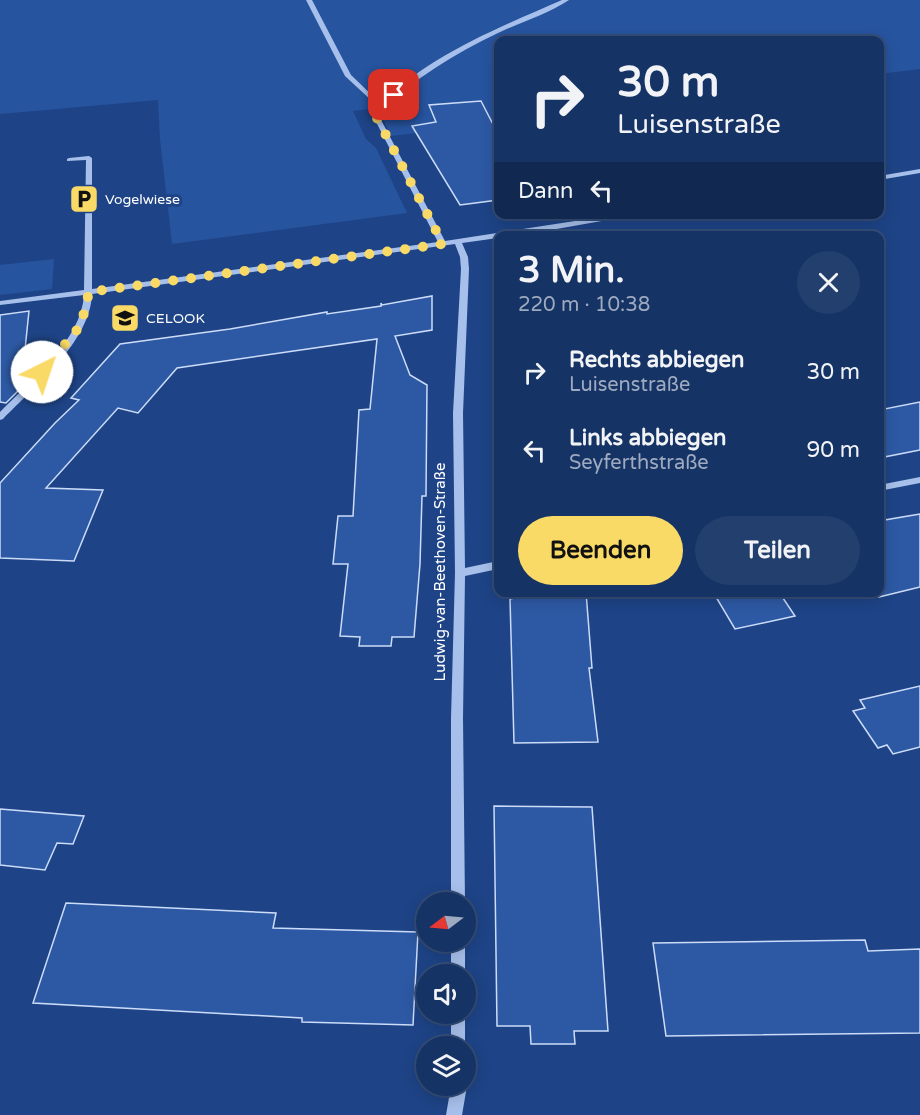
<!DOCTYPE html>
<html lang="de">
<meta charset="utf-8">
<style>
:root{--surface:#163365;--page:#233f6e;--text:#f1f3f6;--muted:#9eaabf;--line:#354e79;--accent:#fada66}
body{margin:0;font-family:"Varela Round",sans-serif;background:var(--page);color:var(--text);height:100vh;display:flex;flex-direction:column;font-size:22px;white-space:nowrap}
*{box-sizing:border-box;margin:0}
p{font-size:20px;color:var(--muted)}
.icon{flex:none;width:33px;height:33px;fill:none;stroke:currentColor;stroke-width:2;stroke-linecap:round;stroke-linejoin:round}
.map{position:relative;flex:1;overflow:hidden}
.panel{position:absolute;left:494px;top:231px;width:390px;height:366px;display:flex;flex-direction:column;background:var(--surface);border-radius:12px;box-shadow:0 3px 15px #0003,0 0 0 2px var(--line)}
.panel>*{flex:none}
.hud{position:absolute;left:494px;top:36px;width:390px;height:183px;border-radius:12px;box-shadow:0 3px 15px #0003,0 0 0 2px var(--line);background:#163365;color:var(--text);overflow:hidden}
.needle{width:39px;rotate:254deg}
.controls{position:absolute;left:416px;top:892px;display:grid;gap:12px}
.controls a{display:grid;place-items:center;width:60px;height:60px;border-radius:50%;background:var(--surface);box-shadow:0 3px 15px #0003,0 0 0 2px var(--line);font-size:30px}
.pin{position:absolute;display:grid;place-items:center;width:51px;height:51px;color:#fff;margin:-26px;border-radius:12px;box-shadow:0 3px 9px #0006}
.me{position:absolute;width:66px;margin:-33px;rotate:41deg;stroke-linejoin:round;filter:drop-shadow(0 0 4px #0008)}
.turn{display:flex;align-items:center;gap:21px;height:126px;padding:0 24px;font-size:27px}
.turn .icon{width:78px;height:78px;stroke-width:2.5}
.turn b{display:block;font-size:42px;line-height:51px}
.then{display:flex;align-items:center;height:57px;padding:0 24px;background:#0003;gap:12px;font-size:22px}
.round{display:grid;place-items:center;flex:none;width:63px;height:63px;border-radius:32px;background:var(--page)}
.headline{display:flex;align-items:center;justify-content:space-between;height:102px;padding:0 24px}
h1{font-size:36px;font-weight:700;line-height:45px}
.primary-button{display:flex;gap:12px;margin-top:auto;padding:12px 24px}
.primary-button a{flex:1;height:69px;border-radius:36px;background:var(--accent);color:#111;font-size:24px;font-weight:700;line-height:69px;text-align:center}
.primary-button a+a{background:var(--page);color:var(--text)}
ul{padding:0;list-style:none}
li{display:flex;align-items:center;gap:18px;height:78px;padding:0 24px}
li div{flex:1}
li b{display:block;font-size:22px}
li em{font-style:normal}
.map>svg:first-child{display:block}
.green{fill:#27549f}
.building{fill:#2d59a4;stroke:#ccdcf8;stroke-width:1.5}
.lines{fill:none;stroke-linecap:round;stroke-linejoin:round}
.minor{fill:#a7c0eb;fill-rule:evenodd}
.route{stroke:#fada66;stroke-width:10;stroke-dasharray:0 18}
.labels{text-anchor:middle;stroke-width:6;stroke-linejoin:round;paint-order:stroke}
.far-poi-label{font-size:14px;fill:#fff;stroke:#1e4487;text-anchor:start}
.street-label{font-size:15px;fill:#fff;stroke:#1e4487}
</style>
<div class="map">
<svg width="920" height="1115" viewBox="0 0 920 1115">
<rect width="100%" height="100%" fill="#1e4487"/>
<g class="green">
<path d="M 0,0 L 920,0 L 920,69 L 879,74 L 879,40 L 498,40 L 498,123 L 391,136 L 378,108 L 353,111 L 366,139 L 376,148 L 407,213 L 172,244 L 160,139 L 158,100 L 0,114 Z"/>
<path d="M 54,259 L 52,289 L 0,295 L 0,265 Z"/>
</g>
<g class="building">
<path d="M 481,101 L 498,134 L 498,200 L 460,205 L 412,126 L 436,122 L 429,105 Z"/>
<path d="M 432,296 L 432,330 L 395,336 L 410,375 L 427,385 L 426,496 L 422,496 L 420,564 L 414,637 L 392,637 L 391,646 L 359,646 L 360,637 L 340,636 L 348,564 L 333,564 L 338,516 L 353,516 L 359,410 L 370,409 L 377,339 L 177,368 L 138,413 L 118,408 L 46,488 L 103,490 L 74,561 L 0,558 L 0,483 L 55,423 L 79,400 L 71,398 L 120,344 L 230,329 L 327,312 L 327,314 L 381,306 L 381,303 L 382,305 Z"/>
<path d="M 29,311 L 21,388 L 6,403 L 0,402 L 0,315 Z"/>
<path d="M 920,402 L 920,450 L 879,458 L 879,410 Z"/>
<path d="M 920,514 L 920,587 L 879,597 L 879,521 Z"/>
<path d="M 540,592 L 586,592 L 592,668 L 589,668 L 598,742 L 514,743 L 510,599 Z"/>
<path d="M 713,592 L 779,592 L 795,616 L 735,629 Z"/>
<path d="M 920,686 L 920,747 L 893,754 L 887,745 L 878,748 L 853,711 L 865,708 L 860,700 Z"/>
<path d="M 494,806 L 592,807 L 608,1031 L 574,1031 L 575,1044 L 531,1044 L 530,1026 L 497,1026 Z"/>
<path d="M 0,809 L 84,816 L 73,844 L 57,843 L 45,870 L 0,865 Z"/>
<path d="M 66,903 L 276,913 L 273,928 L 418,932 L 413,1025 L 302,1022 L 302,1018 L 33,1003 Z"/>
<path d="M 865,940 L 868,951 L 920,949 L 920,1033 L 666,1036 L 653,943 Z"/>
</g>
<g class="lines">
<g class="minor">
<path d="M 306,0 L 312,0 L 351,75 L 376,99 L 376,101 L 372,101 L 345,76 Z"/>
<path d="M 562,0 L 569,0 C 548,14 521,22 498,33 C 454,54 414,79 379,112 L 380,118 L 445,241 L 621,214 L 641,214 L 517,236 L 498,236 L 498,238 L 462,243 L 468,257 L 469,269 L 463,413 L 465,568 L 498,561 L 498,569 L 465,576 L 463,718 L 465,903 L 451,903 L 451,718 L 455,573 L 453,413 L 461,269 L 460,257 L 455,244 L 92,294 C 90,342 35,386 3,419 L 0,420 L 0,412 C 31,380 81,341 84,295 L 0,305 L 0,301 L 84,290 L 86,160 L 67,161 L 67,159 L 69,158 L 89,156 L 92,158 L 92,289 L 438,242 L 374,118 L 373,112 C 423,57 496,29 562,0 Z"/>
<path d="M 920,169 L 920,173 L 879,180 L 879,176 Z"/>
<path d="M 920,477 L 920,483 L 879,491 L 879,485 Z"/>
<rect x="451" y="942" width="14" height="33"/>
<path d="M 465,1013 L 465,1048 L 451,1047 L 451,1014 Z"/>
<path d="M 465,1082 L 467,1086 L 462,1115 L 446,1115 L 451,1086 L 465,1086 Z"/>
</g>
</g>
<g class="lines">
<path class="route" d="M 42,372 L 81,325 L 89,292 L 443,244 L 377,118 L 376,111 L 394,95"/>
</g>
<defs>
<g id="parking-square" transform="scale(1.5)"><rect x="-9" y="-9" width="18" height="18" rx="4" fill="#fada66" stroke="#1e4487"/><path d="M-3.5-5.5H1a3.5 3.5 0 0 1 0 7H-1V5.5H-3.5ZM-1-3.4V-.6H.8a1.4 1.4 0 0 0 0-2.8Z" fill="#111"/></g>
<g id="school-square" transform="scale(1.5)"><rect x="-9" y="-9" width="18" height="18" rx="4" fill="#fada66" stroke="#1e4487"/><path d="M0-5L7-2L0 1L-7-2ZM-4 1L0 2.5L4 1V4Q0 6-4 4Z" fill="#111"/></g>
</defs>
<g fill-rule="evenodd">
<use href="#parking-square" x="84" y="199"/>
<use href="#school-square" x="125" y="318"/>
</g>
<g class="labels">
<g class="far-poi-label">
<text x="105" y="204">Vogelwiese</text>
<text x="146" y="323">CELOOK</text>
</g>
<g class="street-label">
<text transform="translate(440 572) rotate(-90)" y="5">Ludwig-van-Beethoven-Straße</text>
</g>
</g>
</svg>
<div class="controls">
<a><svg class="needle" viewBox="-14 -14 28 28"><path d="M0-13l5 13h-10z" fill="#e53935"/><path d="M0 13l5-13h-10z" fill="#9eaabf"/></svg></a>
<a><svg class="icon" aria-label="sound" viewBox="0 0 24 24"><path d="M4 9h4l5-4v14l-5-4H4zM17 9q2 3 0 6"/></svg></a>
<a><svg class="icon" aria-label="layers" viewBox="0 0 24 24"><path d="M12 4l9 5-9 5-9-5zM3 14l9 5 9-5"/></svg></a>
</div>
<div class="pin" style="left:394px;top:95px;background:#d93025"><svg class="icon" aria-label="arrive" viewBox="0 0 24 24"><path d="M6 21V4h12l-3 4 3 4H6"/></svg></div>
<svg class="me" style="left:42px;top:372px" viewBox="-20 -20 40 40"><circle r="19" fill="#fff"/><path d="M0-13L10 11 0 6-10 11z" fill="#fada66"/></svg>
<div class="hud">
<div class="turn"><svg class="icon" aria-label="right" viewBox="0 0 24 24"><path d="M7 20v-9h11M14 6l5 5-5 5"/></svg><div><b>30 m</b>Luisenstraße</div></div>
<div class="then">Dann<svg class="icon" aria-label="left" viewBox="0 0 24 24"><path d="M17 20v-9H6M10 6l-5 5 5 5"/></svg></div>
</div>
<section class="panel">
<div class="headline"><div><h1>3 Min.</h1><p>220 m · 10:38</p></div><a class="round"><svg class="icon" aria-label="close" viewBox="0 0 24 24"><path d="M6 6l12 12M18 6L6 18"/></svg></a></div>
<ul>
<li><svg class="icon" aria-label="right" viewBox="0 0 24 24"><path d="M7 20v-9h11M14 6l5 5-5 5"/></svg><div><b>Rechts abbiegen</b><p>Luisenstraße</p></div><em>30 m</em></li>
<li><svg class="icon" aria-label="left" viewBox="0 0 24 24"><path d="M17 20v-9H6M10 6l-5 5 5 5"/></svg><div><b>Links abbiegen</b><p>Seyferthstraße</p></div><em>90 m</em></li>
</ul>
<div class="primary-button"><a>Beenden</a><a>Teilen</a></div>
</section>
</div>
